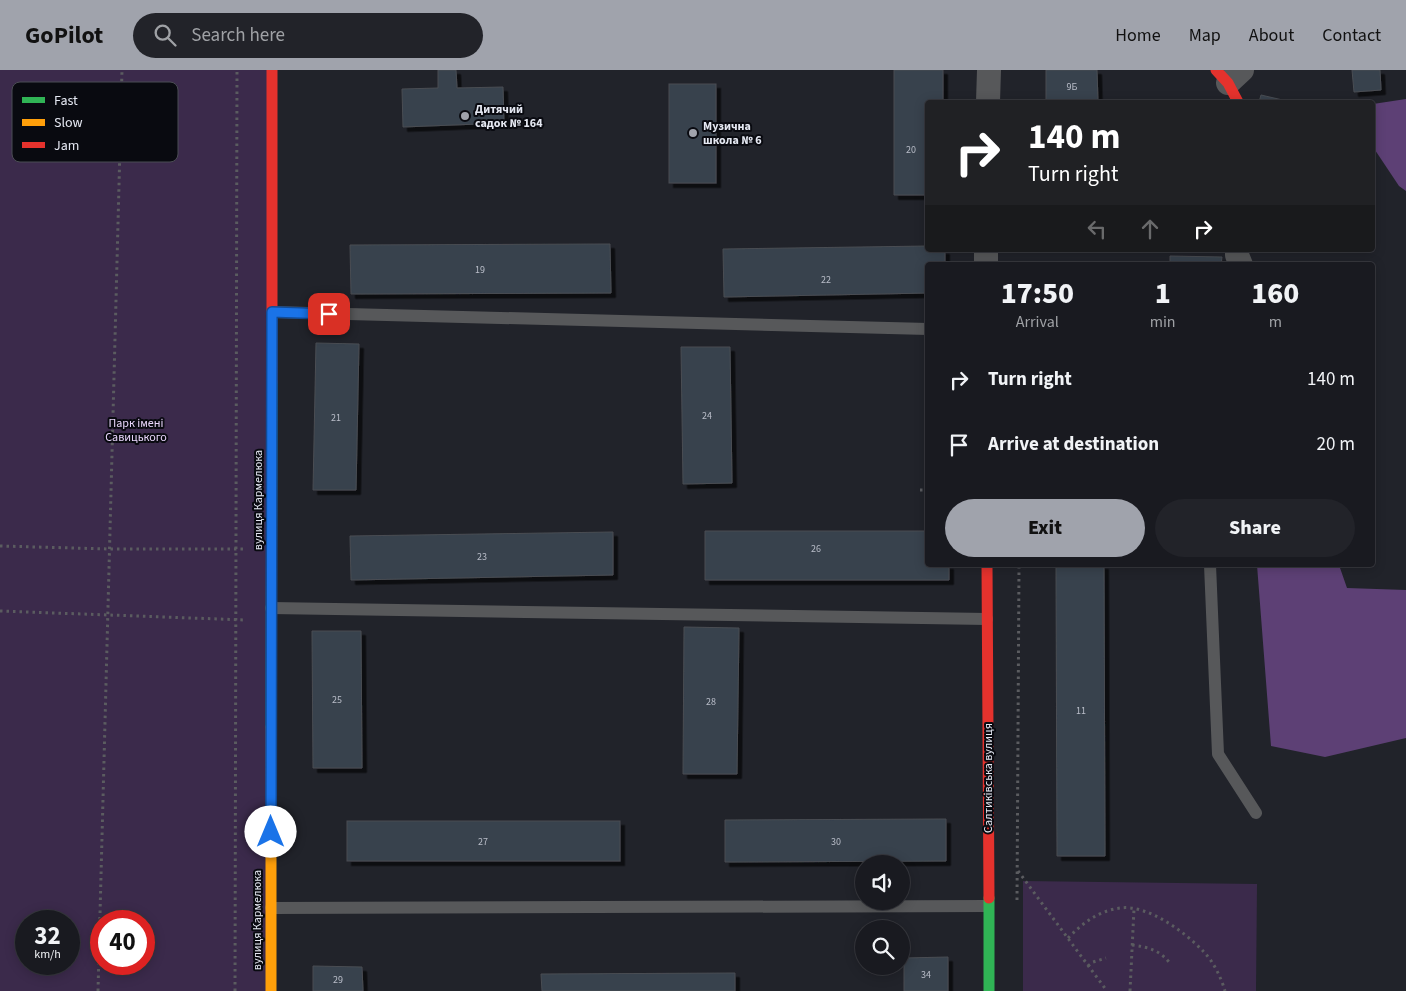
<!DOCTYPE html>
<meta charset="utf-8">
<style>
:root{--surface:#191a20;--page:#222329;--text:#f1f3f6;--muted:#9fa1a5;--line:#37383e;--accent:#a0a3ac}
body{margin:0;font-family:"Source Sans 3",sans-serif;background:var(--page);color:var(--text);height:100vh;display:flex;flex-direction:column;font-size:19px;white-space:nowrap}
*{box-sizing:border-box;margin:0}
p{font-size:16px;color:var(--muted)}
.icon{flex:none;width:28px;height:28px;fill:none;stroke:currentColor;stroke-width:2;stroke-linecap:round;stroke-linejoin:round}
.map{position:relative;flex:1;overflow:hidden}
.panel{position:absolute;left:925px;top:192px;width:450px;height:305px;display:flex;flex-direction:column;background:var(--surface);border-radius:5px;box-shadow:0 2px 12px #0003,0 0 0 1px var(--line)}
.panel>*{flex:none}
.top-card{position:absolute;left:925px;top:30px;width:450px;height:152px;border-radius:5px;box-shadow:0 2px 12px #0003,0 0 0 1px var(--line);background:#202124;color:#fff;overflow:hidden}
.fabs{position:absolute;left:855px;top:785px;display:grid;gap:10px}
.fabs a{display:grid;place-items:center;width:55px;height:55px;border-radius:50%;background:var(--surface);box-shadow:0 2px 12px #0003,0 0 0 1px var(--line);font-size:25px}
.speed{position:absolute;left:15px;top:840px;display:flex;gap:10px;font-size:25px;font-weight:700;text-align:center}
.speed>*{display:grid;place-content:center;width:65px;height:65px;border-radius:50%;background:var(--surface);box-shadow:0 2px 12px #0003,0 0 0 1px var(--line);line-height:1}
.speed small{font-size:12px;font-weight:400}
.speed .limit{border:8px solid #d22;background:#fff;color:#111}
.pin{position:absolute;display:grid;place-items:center;width:42px;height:42px;color:#fff;margin:-21px;border-radius:10px;box-shadow:0 2px 8px #0006}
.me{position:absolute;width:55px;margin:-28px;rotate:0deg;stroke-linejoin:round;filter:drop-shadow(0 0 4px #0008)}
.turn{display:flex;align-items:center;gap:18px;height:105px;padding:0 20px;font-size:22px}
.turn .icon{width:65px;height:65px;stroke-width:2.5}
.turn b{display:block;font-size:35px;line-height:42px}
.lanes{display:flex;align-items:center;height:48px;padding:0 20px;background:#0003;justify-content:center;gap:25px;direction:ltr}
.lanes .off{opacity:.35}
.eta{display:flex;justify-content:space-evenly;align-items:center;height:85px;text-align:center}
.eta b{font-size:30px;font-weight:800;line-height:35px}
.cta{display:flex;gap:10px;margin-top:auto;padding:10px 20px}
.cta a{flex:1;height:58px;border-radius:30px;background:var(--accent);color:#111;font-size:20px;font-weight:800;line-height:58px;text-align:center}
.cta a+a{background:var(--page);color:var(--text)}
ul{padding:0;list-style:none}
li{display:flex;align-items:center;gap:15px;height:65px;padding:0 20px}
li div{flex:1}
li b{display:block;font-size:19px}
li em{font-style:normal}
header{display:flex;align-items:center;gap:30px;box-sizing:border-box;height:70px;padding:0 25px;background:var(--accent);color:#111}
header strong{font-size:24px}
nav{display:flex;gap:28px;margin-inline-start:auto;font-size:18px}
.search{width:350px;height:45px;background:var(--page);display:flex;align-items:center;gap:12px;box-sizing:border-box;padding:0 18px;border-radius:28px;color:var(--muted);font-size:19px}
.map>svg:first-child{display:block}
.green{fill:#3b2a4b;fill-rule:evenodd}
.forest{fill:#5d4075}
.building{fill:#37424e;stroke:#4a4d53;filter:url(#shadow)}
.lines{fill:none;stroke-linecap:round;stroke-linejoin:round}
.path{stroke:#5b5c60;stroke-width:3;stroke-dasharray:2.5 4;stroke-linecap:butt}
.lane{stroke:#57585a;stroke-width:12}
.street{stroke:#57585a;stroke-width:24}
.fast{stroke:#30b455;stroke-width:11}
.slow{stroke:#ff9f0a;stroke-width:11}
.jam{stroke:#e5322d;stroke-width:11}
.route-casing{stroke:#114b97;stroke-width:12}
.route{stroke:#1a73e8;stroke-width:9}
.poi-dot{fill:#a0a3ac;stroke:#090a10;stroke-width:2}
.labels{text-anchor:middle;stroke-width:4;stroke-linejoin:round;paint-order:stroke}
.number-label{font-size:10px;fill:#babec9}
.poi-label{font-size:12px;font-weight:bold;fill:#e5e8f2;stroke:#090a10;text-anchor:start}
.park-label{font-size:12px;fill:#e9d6fb;stroke:#090a10}
.street-label{font-size:12px;fill:#e5e8f2;stroke:#090a10}
.key{fill:#090a10;stroke:#4b4d54;stroke-width:1}
.key-label{font-size:14px;fill:#e5e8f2}
</style>
<header>
<strong>GoPilot</strong>
<div class="search"><svg class="icon" aria-label="search" viewBox="0 0 24 24"><circle cx="10" cy="10" r="6"/><path d="M15 15l6 6"/></svg>Search here</div>
<nav><a>Home</a><a>Map</a><a>About</a><a>Contact</a></nav>
</header>
<div class="map">
<svg width="1406" height="921" viewBox="0 0 1406 921">
<defs>
<filter id="shadow"><feDropShadow dx="4.5" dy="4.5" stdDeviation="0" flood-color="#0009"/></filter>
</defs>
<rect width="100%" height="100%" fill="#21232a"/>
<g class="green">
<path d="M 0,0 L 272,0 L 271,921 L 0,921 ZM 26,851 L 69,851 L 69,894 L 26,894 ZM 101,851 L 144,851 L 144,894 L 101,894 Z"/>
<path d="M 1023,811 L 1257,814 L 1256,921 L 1023,921 Z"/>
</g>
<g class="forest">
<path d="M 1406,29 L 1406,121 L 1399,116 L 1373,77 L 1373,34 Z"/>
<path d="M 1257,495 L 1339,495 L 1347,518 L 1406,520 L 1406,668 L 1325,687 L 1271,676 Z"/>
</g>
<g class="building">
<path d="M 438,0 L 456,0 L 457,18 L 503,17 L 504,53 L 403,57 L 402,19 L 438,18 Z"/>
<path d="M 894,0 L 943,0 L 943,32 L 928,32 L 928,125 L 894,125 Z"/>
<path d="M 1046,0 L 1097,0 L 1098,32 L 1046,32 Z"/>
<path d="M 1352,0 L 1380,0 L 1381,20 L 1354,22 Z"/>
<rect x="669" y="14" width="47" height="99"/>
<path d="M 1261,25 L 1287,31 L 1286,32 L 1259,32 Z"/>
<path d="M 610,174 L 611,223 L 351,224 L 350,175 Z"/>
<path d="M 928,176 L 928,180 L 945,180 L 945,195 L 928,195 L 928,223 L 724,227 L 723,179 Z"/>
<path d="M 1170,186 L 1222,187 L 1221,195 L 1170,195 Z"/>
<path d="M 316,273 L 359,274 L 356,420 L 313,420 Z"/>
<path d="M 681,277 L 730,277 L 732,413 L 683,414 Z"/>
<path d="M 705,461 L 928,461 L 928,495 L 949,495 L 949,510 L 705,510 Z"/>
<path d="M 613,462 L 613,505 L 351,510 L 350,466 Z"/>
<path d="M 1056,495 L 1104,495 L 1105,786 L 1057,786 Z"/>
<path d="M 684,557 L 739,558 L 737,704 L 683,704 Z"/>
<path d="M 312,561 L 361,561 L 362,698 L 313,698 Z"/>
<path d="M 946,749 L 946,791 L 725,792 L 725,750 Z"/>
<rect x="347" y="751" width="273" height="40"/>
<path d="M 948,887 L 948,921 L 904,921 L 904,888 Z"/>
<path d="M 313,896 L 362,897 L 363,921 L 313,921 Z"/>
<path d="M 735,903 L 735,921 L 542,921 L 541,904 Z"/>
</g>
<g class="lines">
<g class="path">
<path d="M 920,420 L 928,420"/>
<path d="M 0,476 L 109,479 L 246,479"/>
<path d="M 0,541 L 246,550"/>
<path d="M 1018,801 L 1107,921"/>
<path d="M 1017,830 L 1019,495"/>
<path d="M 1068,868 C 1083,853 1098,841 1120,838 C 1147,834 1185,862 1203,881 C 1213,891 1221,907 1225,921"/>
<path d="M 1132,875 C 1148,877 1159,880 1169,892"/>
<path d="M 1088,896 L 1093,892 L 1106,888"/>
<path d="M 98,921 L 122,0"/>
<path d="M 235,921 L 237,0"/>
<path d="M 1130,921 L 1134,839"/>
</g>
<g class="lane">
<path d="M 272,242 L 928,259"/>
<path d="M 1210,495 L 1218,684 L 1256,743"/>
<path d="M 271,538 L 987,549"/>
<path d="M 271,838 L 988,836"/>
</g>
<g class="street">
<path d="M 1228,13 L 1242,0"/>
<path d="M 988,32 L 989,0"/>
<path d="M 1237,180 L 1237,185 L 1241,195"/>
<path d="M 986,195 L 986,180"/>
</g>
<g class="fast">
<path d="M 271,657 L 272,312"/>
<path d="M 989,828 L 989,921"/>
</g>
<path class="slow" d="M 271,921 L 271,657"/>
<g class="jam">
<path d="M 1216,0 L 1228,13 L 1238,32"/>
<path d="M 272,312 L 272,0"/>
<path d="M 987,495 L 989,828"/>
</g>
</g>
<g class="lines">
<g class="route-casing">
<path id="route" d="M 271,762 L 272,242 L 329,244"/>
</g>
<use href="#route" class="route"/>
</g>
<g class="poi-dot">
<circle cx="465" cy="46" r="5"/>
<circle cx="693" cy="63" r="5"/>
</g>
<g class="labels">
<g class="number-label">
<text x="1072" y="20">9Б</text>
<text x="911" y="83">20</text>
<text x="480" y="203">19</text>
<text x="826" y="213">22</text>
<text x="707" y="349">24</text>
<text x="336" y="351">21</text>
<text x="816" y="482">26</text>
<text x="482" y="490">23</text>
<text x="337" y="633">25</text>
<text x="711" y="635">28</text>
<text x="1081" y="644">11</text>
<text x="483" y="775">27</text>
<text x="836" y="775">30</text>
<text x="926" y="908">34</text>
<text x="338" y="913">29</text>
</g>
<g class="poi-label">
<text x="475" y="43">Дитячий<tspan x="475" dy="14">садок № 164</tspan></text>
<text x="703" y="60">Музична<tspan x="703" dy="14">школа № 6</tspan></text>
</g>
<g class="park-label">
<text x="136" y="357">Парк імені<tspan x="136" dy="14">Савицького</tspan></text>
</g>
<g class="street-label">
<text transform="translate(258 430) rotate(-90)" y="4">вулиця Кармелюка</text>
<text transform="translate(988 708) rotate(-90)" y="4">Салтиківська вулиця</text>
<text transform="translate(257 850) rotate(-90)" y="4">вулиця Кармелюка</text>
</g>
</g>
<rect x="12" y="12" width="166" height="80" rx="8" class="key"/>
<rect x="22" y="27" width="23" height="6" fill="#30b455"/>
<rect x="22" y="49" width="23" height="7" fill="#ff9f0a"/>
<rect x="22" y="72" width="23" height="6" fill="#e5322d"/>
<g class="key-label">
<text x="54" y="35">Fast</text>
<text x="54" y="57">Slow</text>
<text x="54" y="80">Jam</text>
</g>
</svg>
<div class="fabs">
<a><svg class="icon" aria-label="sound" viewBox="0 0 24 24"><path d="M4 9h4l5-4v14l-5-4H4zM17 9q2 3 0 6"/></svg></a>
<a><svg class="icon" aria-label="search" viewBox="0 0 24 24"><circle cx="10" cy="10" r="6"/><path d="M15 15l6 6"/></svg></a>
</div>
<div class="speed"><div>32<small>km/h</small></div><div class="limit">40</div></div>
<div class="pin" style="left:329px;top:244px;background:#d93025"><svg class="icon" aria-label="arrive" viewBox="0 0 24 24"><path d="M6 21V4h12l-3 4 3 4H6"/></svg></div>
<svg class="me" style="left:271px;top:762px" viewBox="-20 -20 40 40"><circle r="19" fill="#fff"/><path d="M0-13L10 11 0 6-10 11z" fill="#1a73e8"/></svg>
<div class="top-card">
<div class="turn"><svg class="icon" aria-label="right" viewBox="0 0 24 24"><path d="M7 20v-9h11M14 6l5 5-5 5"/></svg><div><b>140 m</b>Turn right</div></div>
<div class="lanes"><svg class="icon off" aria-label="left" viewBox="0 0 24 24"><path d="M17 20v-9H6M10 6l-5 5 5 5"/></svg><svg class="icon off" aria-label="ahead" viewBox="0 0 24 24"><path d="M12 20V5M6 11l6-6 6 6"/></svg><svg class="icon" aria-label="right" viewBox="0 0 24 24"><path d="M7 20v-9h11M14 6l5 5-5 5"/></svg></div>
</div>
<section class="panel">
<div class="eta">
<div><b>17:50</b><p>Arrival</p></div>
<div><b>1</b><p>min</p></div>
<div><b>160</b><p>m</p></div>
</div>
<ul>
<li><svg class="icon" aria-label="right" viewBox="0 0 24 24"><path d="M7 20v-9h11M14 6l5 5-5 5"/></svg><div><b>Turn right</b></div><em>140 m</em></li>
<li><svg class="icon" aria-label="arrive" viewBox="0 0 24 24"><path d="M6 21V4h12l-3 4 3 4H6"/></svg><div><b>Arrive at destination</b></div><em>20 m</em></li>
</ul>
<div class="cta"><a>Exit</a><a>Share</a></div>
</section>
</div>
